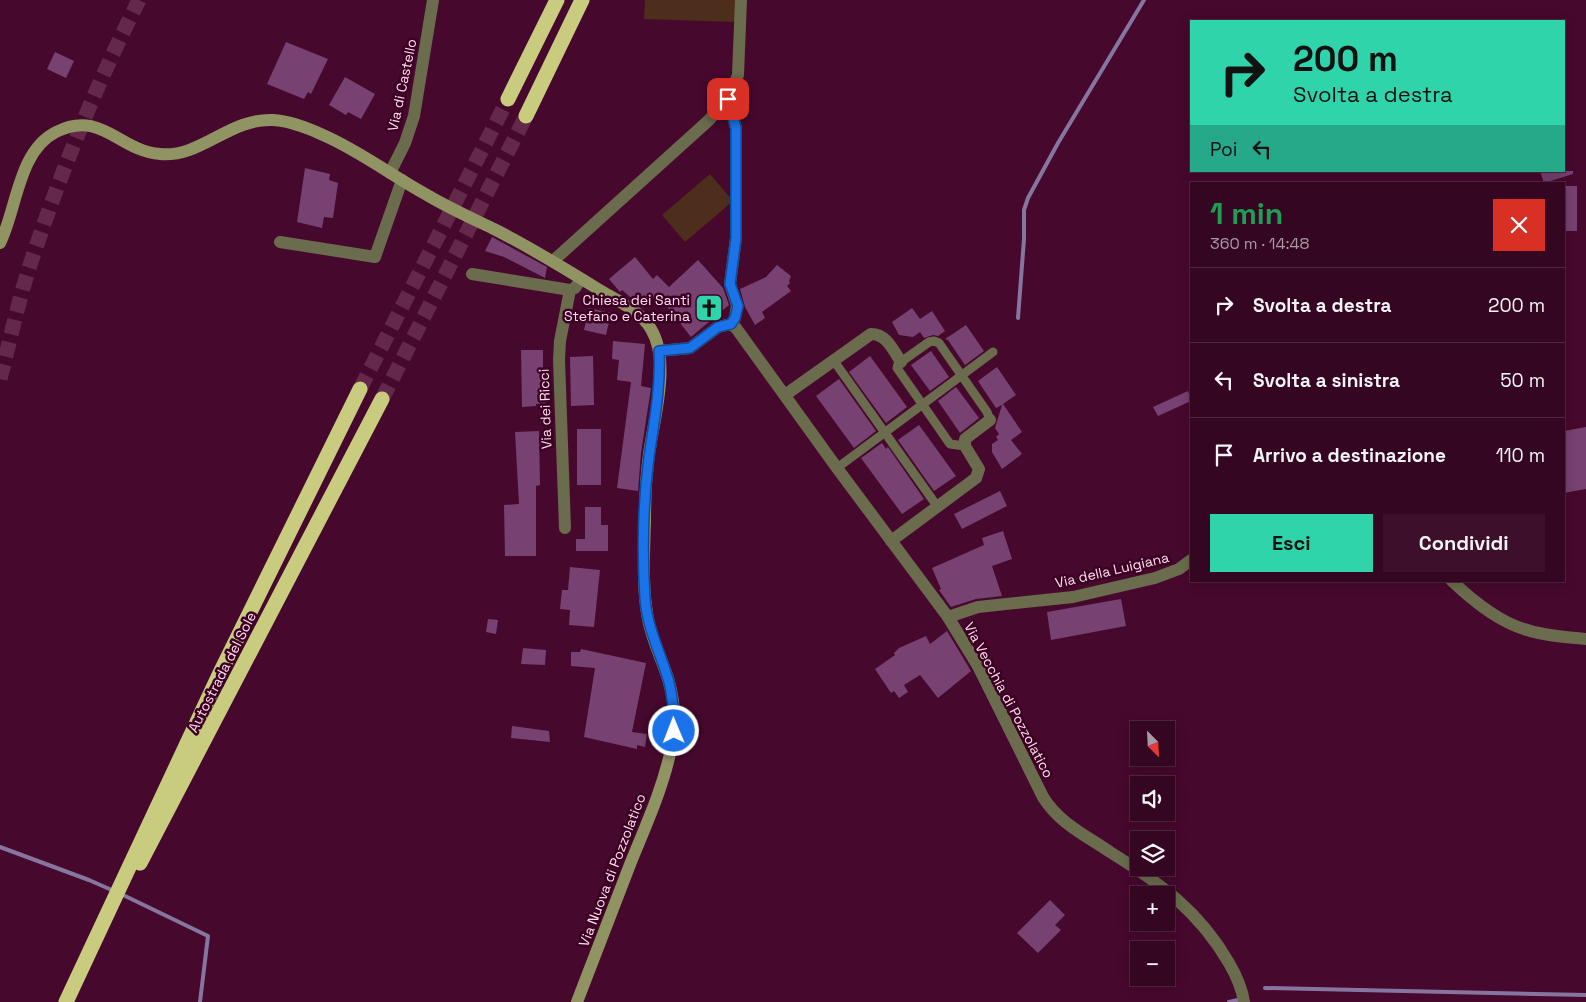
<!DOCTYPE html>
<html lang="it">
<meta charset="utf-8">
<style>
:root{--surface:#350622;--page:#3d0f2a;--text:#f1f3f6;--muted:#aa99a5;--line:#4f2740;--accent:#2fd4aa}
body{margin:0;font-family:"Space Grotesk",sans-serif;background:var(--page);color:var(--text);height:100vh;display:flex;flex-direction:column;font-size:19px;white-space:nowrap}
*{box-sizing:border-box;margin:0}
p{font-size:16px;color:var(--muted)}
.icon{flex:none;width:28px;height:28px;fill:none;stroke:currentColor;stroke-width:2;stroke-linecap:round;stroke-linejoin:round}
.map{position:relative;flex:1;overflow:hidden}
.details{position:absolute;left:1190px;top:182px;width:375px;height:400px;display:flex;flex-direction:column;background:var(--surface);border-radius:0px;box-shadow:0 2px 12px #0003,0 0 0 1px var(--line)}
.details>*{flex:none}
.banner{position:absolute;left:1190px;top:20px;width:375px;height:152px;border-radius:0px;box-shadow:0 2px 12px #0003,0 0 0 1px var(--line);background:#2fd4aa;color:#111;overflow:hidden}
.needle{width:32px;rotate:156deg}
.buttons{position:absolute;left:1130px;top:721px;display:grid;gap:10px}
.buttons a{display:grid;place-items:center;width:45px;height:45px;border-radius:0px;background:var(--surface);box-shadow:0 2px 12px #0003,0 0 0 1px var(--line);font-size:25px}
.pin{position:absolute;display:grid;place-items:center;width:42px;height:42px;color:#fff;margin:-21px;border-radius:10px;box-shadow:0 2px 8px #0006}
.me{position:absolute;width:55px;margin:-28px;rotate:359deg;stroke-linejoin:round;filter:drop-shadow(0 0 4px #0008)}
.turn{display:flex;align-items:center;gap:18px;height:105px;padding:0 20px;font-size:22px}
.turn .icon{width:65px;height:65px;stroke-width:2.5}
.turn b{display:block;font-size:35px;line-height:42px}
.then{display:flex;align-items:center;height:48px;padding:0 20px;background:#0003;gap:10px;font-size:19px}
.round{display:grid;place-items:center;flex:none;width:52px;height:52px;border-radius:0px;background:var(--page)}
.head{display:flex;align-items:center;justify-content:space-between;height:85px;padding:0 20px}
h1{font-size:30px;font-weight:700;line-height:38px;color:#1e9e55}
.primary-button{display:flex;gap:10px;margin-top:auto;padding:10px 20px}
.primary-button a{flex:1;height:58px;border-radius:0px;background:var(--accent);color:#111;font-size:20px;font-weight:700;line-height:58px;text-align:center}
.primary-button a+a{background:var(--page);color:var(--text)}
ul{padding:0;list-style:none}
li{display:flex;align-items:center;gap:15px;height:75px;padding:0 20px;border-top:1px solid var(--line)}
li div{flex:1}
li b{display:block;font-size:19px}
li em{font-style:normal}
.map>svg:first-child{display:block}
.green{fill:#4d2d1b}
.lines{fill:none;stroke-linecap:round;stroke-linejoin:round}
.stream{stroke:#86769f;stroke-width:4}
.building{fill:#774172}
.motorway-tunnel{stroke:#63284a;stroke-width:15;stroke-dasharray:15 8;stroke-linecap:butt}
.pedestrian{stroke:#6a6c4d;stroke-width:9}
.minor{stroke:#6a6c4d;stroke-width:12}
.secondary{stroke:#909362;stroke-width:12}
.motorway{stroke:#c9cc7f;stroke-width:15}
.route-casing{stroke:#114b97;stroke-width:12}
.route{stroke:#1a73e8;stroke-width:9}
.labels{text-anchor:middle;stroke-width:5;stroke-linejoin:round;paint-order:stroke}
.street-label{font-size:14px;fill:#ffdeec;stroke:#3b0023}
.poi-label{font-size:14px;fill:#ffdeec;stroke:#3b0023;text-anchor:end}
</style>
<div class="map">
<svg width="1586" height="1002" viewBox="0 0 1586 1002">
<rect width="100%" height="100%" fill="#47082d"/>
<g class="green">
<path d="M 645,0 L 735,0 L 735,22 L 644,19 Z"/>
<path d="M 710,174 L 733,201 L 685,242 L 662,215 Z"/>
</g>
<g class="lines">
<g class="stream">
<path d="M 1018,318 L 1024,239 L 1024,210 L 1028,198 L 1058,143 L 1144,0"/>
<path d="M 0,847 L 89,880 L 114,891"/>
<path d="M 121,894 L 208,936 L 200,1002"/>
<path d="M 1265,988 L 1586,995"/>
<path d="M 1229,1002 L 1238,1000"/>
</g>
</g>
<g class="building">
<path d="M 286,42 L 328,59 L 311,94 L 308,92 L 304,99 L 267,84 Z"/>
<path d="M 55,52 L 74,61 L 66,78 L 47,69 Z"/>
<path d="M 345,77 L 375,94 L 361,119 L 348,112 L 346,115 L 329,105 Z"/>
<path d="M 305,168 L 330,174 L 329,180 L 338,183 L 333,218 L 324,217 L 322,228 L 297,222 Z"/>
<path d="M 1540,171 L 1573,171 L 1573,174 L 1544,183 Z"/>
<rect x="1564" y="186" width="13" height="45"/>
<path d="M 492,237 L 547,267 L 545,278 L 504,257 L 485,251 Z"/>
<path d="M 635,257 L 653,279 L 657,275 L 669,287 L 698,260 L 723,288 L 729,305 L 691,337 L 657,294 L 643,308 L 622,290 L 620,292 L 609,279 Z"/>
<path d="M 777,265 L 791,276 L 789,281 L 790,283 L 787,286 L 791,291 L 762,312 L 765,318 L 755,325 L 745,307 L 740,289 L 766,277 Z"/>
<path d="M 589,308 L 611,313 L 606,335 L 584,330 Z"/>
<path d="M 912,308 L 920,319 L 932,311 L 945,331 L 938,336 L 933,335 L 924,338 L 920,332 L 913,337 L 899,335 L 892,322 Z"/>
<path d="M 966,325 L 984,351 L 965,365 L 948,340 L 945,339 Z"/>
<path d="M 613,341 L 645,344 L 641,386 L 651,388 L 641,453 L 638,491 L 617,488 L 631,382 L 617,380 L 619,360 L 612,359 Z"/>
<path d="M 521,350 L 543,350 L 543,383 L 546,383 L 546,403 L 536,404 L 536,406 L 522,407 Z"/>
<path d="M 931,351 L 949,377 L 930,391 L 911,365 Z"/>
<path d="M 593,356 L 594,405 L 571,406 L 570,357 Z"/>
<path d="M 870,356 L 907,407 L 886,423 L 849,372 Z"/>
<path d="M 997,367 L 1016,395 L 1003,404 L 1022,432 L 1011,440 L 1022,454 L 1002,469 L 992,452 L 992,444 L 998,440 L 996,437 L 999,434 L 995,428 L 1002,405 L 996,408 L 978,381 Z"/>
<path d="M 839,379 L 876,431 L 854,448 L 816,396 Z"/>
<path d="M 956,387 L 979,418 L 960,433 L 938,401 Z"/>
<path d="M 1188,391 L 1191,401 L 1158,416 L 1153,407 Z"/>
<path d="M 919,425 L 956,476 L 934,491 L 898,440 Z"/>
<path d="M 1586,427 L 1586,489 L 1564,493 L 1564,431 Z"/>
<rect x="577" y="429" width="24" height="56"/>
<path d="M 539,431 L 540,485 L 536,486 L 536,556 L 505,556 L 504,505 L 519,504 L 515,432 Z"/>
<path d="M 882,443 L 886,449 L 888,447 L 924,499 L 902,514 L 861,458 Z"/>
<path d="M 1000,491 L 1007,506 L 962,529 L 954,514 Z"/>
<path d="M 585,507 L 601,507 L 601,525 L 608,525 L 608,551 L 576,551 L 576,539 L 585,539 Z"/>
<path d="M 1003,531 L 1012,559 L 992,566 L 1002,596 L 976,599 L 951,607 L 939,590 L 941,589 L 932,568 L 984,545 L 982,538 Z"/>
<path d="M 570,567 L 600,570 L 594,627 L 569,625 L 570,610 L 560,609 L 562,590 L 568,590 Z"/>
<path d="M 1121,599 L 1126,626 L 1051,640 L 1047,612 Z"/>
<path d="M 488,619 L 498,620 L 496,634 L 486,632 Z"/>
<path d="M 947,631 L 971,671 L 938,698 L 920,675 L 904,685 L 908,692 L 899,698 L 894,691 L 891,693 L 875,669 L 895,655 L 894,653 L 899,648 L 926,636 L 930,644 Z"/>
<path d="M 523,648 L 546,650 L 545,665 L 521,664 Z"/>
<path d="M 581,649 L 646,663 L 632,732 L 647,734 L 645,747 L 637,745 L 637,749 L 584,737 L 595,668 L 571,666 L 571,652 L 580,652 Z"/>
<path d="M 512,726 L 549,731 L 550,742 L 511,738 Z"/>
<path d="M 1050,900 L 1065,915 L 1055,925 L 1061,930 L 1038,953 L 1017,933 Z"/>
</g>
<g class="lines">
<g class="motorway-tunnel">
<path d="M 0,379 C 10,341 18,302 30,265 C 60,174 96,85 139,0"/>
<path d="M 360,389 L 508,99"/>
<path d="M 382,399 L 526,116"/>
</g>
<g class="pedestrian">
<path d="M 834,361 L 937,506"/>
<path d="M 965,446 L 950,444 L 897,368 L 898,364 L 929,342 L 934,341 L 939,343 L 987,412 L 990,420"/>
<path d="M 837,468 L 993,352"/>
</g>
<g class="minor">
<path d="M 728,99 L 736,128 L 736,238 L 730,284 L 737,305 L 735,318 L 731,324"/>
<path d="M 390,173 L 405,143 L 414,116 L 433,0"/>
<path d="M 280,242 L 375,257 L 402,180"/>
<path d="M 553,261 L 708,121 L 728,99 L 738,75 L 741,0"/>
<path d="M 472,274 L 570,290 L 575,288 L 581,279"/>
<path d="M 659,351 L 690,348 L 718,327 L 731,324 L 736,328 L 837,468 L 948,617 L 978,666 L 1043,797 C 1059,823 1085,835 1110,852 C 1160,883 1199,911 1229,963 C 1236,975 1242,988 1244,1002"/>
<path d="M 785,395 L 871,334 C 887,334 893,350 901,362"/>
<path d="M 565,528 L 559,360 L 560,341 L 570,290"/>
<path d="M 891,541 L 976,478 L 979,469 L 965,446 L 965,439 L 990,420"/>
<path d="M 1452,581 C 1472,600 1497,621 1524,629 C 1543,636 1566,637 1586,639"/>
<path d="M 948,617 L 978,607 L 1073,597 L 1155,578 L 1179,569 L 1191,560"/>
</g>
<path class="secondary" d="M 0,243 C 17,209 18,151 56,132 C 101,109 119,151 160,154 C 201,158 229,118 273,120 C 290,121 308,128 323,135 C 360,151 392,176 427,195 C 449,208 471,218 494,229 C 530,247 564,268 598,289 C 616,300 640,310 651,329 C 671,362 654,418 649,454 C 646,476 645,499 645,521 C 644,553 642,587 648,619 C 652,641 663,661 669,682 C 675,704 676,727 671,749 C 663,788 646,825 631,862 C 613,909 595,956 577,1002"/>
<g class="motorway">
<path d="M 508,99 L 557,0"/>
<path d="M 526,116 L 582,0"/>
<path d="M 140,863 L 382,399"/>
<path d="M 66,1002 L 220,673 L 360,389"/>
</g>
</g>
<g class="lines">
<g class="route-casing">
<path id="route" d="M 674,731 C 674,715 673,698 669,682 C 661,654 647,628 645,598 C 642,552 643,503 649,457 C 654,422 661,387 659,351 L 690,348 L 718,327 L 731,324 L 735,318 L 738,306 L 730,284 L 736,238 L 736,128 L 728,99"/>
</g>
<use href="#route" class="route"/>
</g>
<defs>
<g id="church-square" transform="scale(1.4375)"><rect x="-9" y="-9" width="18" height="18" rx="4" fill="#2fd4aa" stroke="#3b0023"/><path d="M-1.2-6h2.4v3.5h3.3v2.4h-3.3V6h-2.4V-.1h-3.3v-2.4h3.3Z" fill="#111"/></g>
</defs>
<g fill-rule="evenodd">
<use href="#church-square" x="709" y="308"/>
</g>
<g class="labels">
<g class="street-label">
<text transform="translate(402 85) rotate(-78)" y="5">Via di Castello</text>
<text transform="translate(545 409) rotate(-92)" y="5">Via dei Ricci</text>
<text transform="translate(1112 570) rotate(-13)" y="5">Via della Luigiana</text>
<text transform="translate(222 672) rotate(-63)" y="5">Autostrada del Sole</text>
<text transform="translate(1009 700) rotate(62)" y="5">Via Vecchia di Pozzolatico</text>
<text transform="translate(612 870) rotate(-69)" y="5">Via Nuova di Pozzolatico</text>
</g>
<g class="poi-label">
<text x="690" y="305">Chiesa dei Santi<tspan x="690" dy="16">Stefano e Caterina</tspan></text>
</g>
</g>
</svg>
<div class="buttons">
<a><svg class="needle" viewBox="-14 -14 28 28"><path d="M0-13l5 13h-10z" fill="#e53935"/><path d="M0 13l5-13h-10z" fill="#aa99a5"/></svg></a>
<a><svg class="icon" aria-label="sound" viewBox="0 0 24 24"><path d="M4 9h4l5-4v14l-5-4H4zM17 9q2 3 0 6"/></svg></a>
<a><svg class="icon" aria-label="layers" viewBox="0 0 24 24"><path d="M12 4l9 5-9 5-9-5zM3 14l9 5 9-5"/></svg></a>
<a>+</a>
<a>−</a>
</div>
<div class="pin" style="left:728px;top:99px;background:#d93025"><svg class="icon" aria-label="arrive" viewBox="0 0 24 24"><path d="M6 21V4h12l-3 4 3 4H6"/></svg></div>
<svg class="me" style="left:674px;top:731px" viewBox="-20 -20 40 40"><circle r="17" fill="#1a73e8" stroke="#fff" stroke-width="3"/><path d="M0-11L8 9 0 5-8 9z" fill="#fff"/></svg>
<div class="banner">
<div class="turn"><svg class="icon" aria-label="right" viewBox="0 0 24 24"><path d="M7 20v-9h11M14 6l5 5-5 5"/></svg><div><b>200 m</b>Svolta a destra</div></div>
<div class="then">Poi<svg class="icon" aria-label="left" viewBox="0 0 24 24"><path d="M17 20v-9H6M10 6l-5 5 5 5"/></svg></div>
</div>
<section class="details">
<div class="head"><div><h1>1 min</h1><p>360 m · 14:48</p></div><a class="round" style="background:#d93025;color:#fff"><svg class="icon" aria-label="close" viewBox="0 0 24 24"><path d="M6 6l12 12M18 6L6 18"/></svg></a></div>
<ul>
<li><svg class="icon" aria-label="right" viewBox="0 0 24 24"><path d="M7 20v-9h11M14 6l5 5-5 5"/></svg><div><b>Svolta a destra</b></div><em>200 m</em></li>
<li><svg class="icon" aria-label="left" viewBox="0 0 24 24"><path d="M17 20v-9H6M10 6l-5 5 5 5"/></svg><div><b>Svolta a sinistra</b></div><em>50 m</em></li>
<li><svg class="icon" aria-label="arrive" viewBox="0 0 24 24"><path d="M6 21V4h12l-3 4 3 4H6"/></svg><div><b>Arrivo a destinazione</b></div><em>110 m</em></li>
</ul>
<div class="primary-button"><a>Esci</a><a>Condividi</a></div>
</section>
</div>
